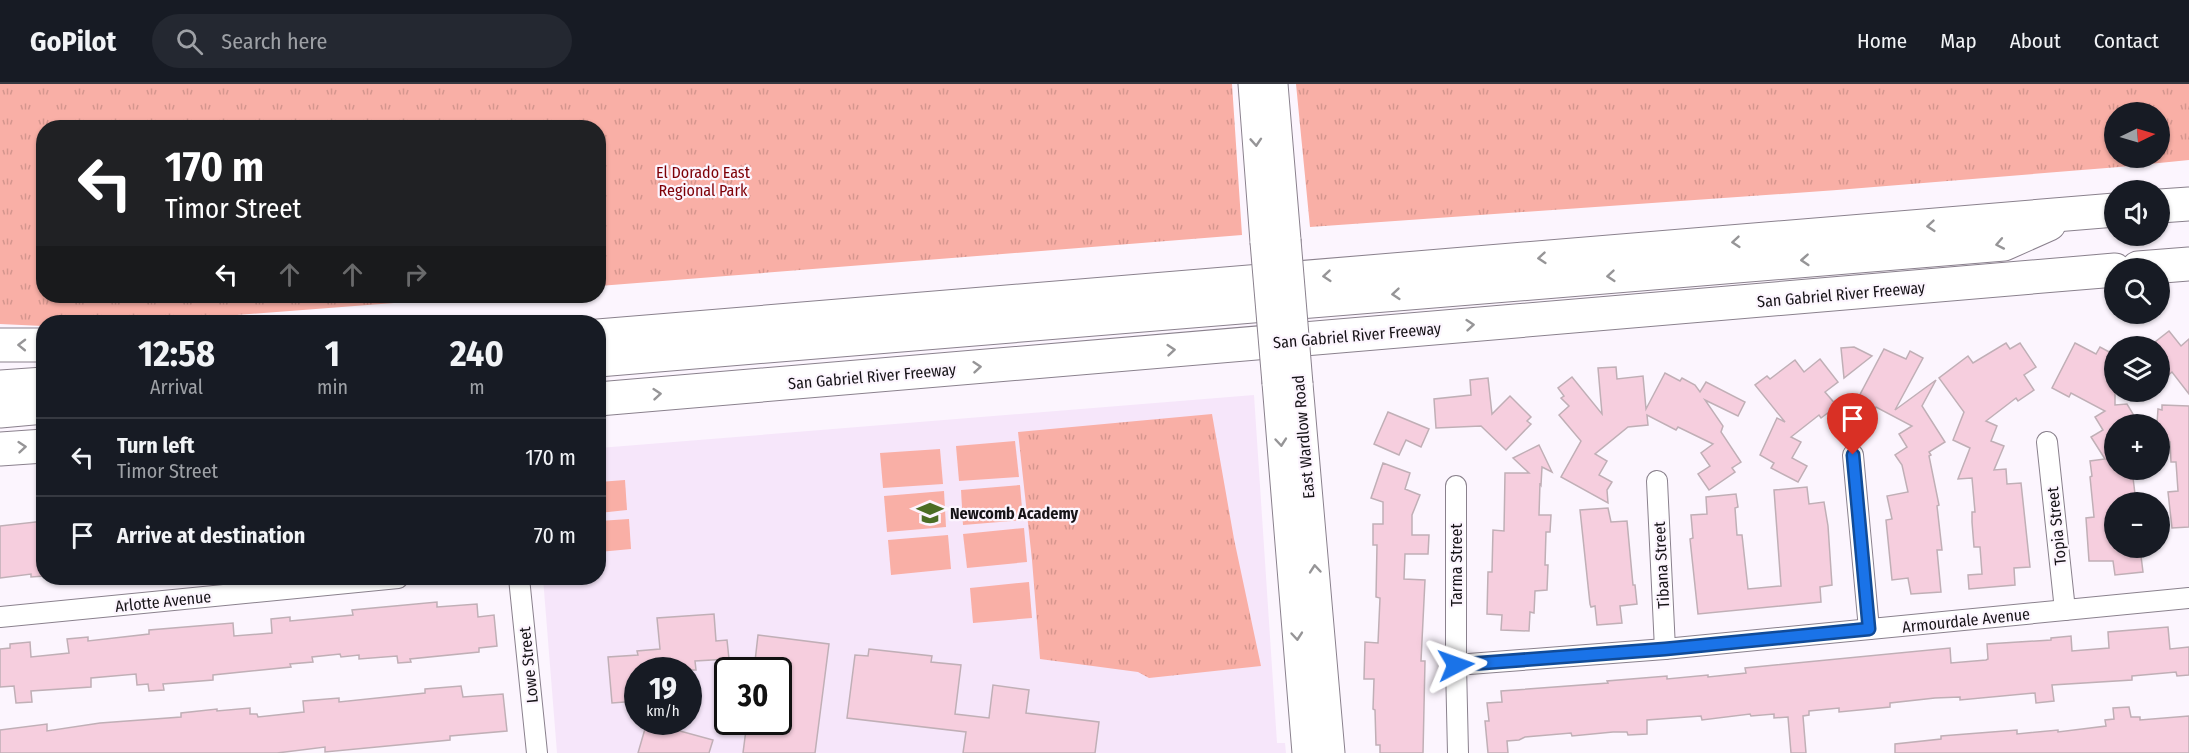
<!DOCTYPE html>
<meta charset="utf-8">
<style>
:root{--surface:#171b24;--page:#242831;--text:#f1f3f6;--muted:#9ea1a6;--line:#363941}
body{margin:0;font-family:"Fira Sans Condensed",sans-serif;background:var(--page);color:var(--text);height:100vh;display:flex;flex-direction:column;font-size:22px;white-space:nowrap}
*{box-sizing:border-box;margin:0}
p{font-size:20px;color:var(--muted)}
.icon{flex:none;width:33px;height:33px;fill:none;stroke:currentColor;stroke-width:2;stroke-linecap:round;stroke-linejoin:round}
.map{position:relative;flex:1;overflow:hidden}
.sheet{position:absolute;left:36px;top:231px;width:570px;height:270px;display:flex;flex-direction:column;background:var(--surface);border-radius:24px;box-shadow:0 2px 4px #0004}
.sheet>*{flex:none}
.top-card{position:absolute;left:36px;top:36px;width:570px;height:183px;border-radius:24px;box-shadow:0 2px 4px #0004;background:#202124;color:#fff;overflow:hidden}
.needle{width:39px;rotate:85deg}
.fabs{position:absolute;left:2104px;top:18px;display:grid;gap:12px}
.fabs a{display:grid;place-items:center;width:66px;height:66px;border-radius:50%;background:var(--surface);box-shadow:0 2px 4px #0004;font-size:30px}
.speed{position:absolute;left:624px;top:573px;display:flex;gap:12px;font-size:30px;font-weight:700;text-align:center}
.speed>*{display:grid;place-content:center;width:78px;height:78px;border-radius:50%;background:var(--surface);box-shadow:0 2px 4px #0004;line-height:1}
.speed small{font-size:15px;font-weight:400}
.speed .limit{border:3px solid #111;border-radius:9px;background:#fff;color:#111}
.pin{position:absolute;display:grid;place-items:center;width:51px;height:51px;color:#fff;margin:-62px -26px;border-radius:50% 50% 50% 0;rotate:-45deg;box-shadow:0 0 6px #0007}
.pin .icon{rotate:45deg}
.me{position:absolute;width:66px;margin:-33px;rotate:86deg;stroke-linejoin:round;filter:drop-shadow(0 0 4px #0008)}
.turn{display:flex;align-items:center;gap:21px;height:126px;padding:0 30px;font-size:27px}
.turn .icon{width:78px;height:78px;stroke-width:2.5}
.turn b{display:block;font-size:42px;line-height:51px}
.lanes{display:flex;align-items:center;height:57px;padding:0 30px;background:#0003;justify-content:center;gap:30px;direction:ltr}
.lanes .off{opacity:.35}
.eta{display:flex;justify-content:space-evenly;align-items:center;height:102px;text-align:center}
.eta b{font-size:36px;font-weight:700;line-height:42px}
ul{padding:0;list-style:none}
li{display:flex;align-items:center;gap:18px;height:78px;padding:0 30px;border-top:2px solid var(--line)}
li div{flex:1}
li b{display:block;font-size:22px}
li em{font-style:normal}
header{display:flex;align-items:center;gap:36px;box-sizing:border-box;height:84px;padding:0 30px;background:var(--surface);border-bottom:2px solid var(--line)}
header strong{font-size:28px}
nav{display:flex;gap:33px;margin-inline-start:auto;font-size:21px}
.search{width:420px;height:54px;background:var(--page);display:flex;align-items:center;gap:15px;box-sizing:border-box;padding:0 21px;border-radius:33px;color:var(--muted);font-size:22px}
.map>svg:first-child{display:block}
.built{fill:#f6e6fa;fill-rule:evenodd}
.grass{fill:url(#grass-tufts);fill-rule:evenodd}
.pitch{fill:#f9afa6}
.building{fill:#f6cede;stroke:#c0afb6;stroke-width:1.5}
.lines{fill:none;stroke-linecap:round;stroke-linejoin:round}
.street-casing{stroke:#8a818d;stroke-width:22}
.secondary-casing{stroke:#8a818d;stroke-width:29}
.highway-casing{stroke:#8a818d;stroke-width:35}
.street{stroke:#fff;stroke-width:20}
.secondary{stroke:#fff;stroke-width:27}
.highway{stroke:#fff;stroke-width:33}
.secondary-bridge-casing{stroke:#8a818d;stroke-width:29;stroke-linecap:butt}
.secondary-bridge{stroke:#fff;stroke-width:27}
.oneway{stroke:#969597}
.route-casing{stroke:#114b97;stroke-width:15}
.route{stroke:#1a73e8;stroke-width:10}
.labels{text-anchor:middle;stroke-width:4.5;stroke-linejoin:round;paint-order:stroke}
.park-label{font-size:16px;fill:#7e0007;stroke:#fcf5fe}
.street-label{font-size:16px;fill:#161317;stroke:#fcf5fe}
.poi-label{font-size:16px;font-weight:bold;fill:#161317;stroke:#fcf5fe;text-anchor:start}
</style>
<header>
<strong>GoPilot</strong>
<div class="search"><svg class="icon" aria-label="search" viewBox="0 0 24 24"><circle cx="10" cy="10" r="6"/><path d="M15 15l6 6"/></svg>Search here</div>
<nav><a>Home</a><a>Map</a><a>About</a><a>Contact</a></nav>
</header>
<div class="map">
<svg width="2189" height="669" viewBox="0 0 2189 669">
<defs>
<pattern id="grass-tufts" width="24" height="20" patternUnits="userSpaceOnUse" patternTransform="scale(1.5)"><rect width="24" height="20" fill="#f9afa6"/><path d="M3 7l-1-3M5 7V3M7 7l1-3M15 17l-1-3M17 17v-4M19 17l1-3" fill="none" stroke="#d5968e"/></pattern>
</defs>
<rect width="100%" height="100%" fill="#fcf5fe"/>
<path class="built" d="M 1254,311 L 1277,659 L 1285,659 L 1286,669 L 557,669 L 543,494 L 598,494 L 599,364 ZM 638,586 L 688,586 L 688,638 L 638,638 ZM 728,586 L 778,586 L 778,638 L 728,638 Z"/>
<g class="grass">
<path d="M 0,0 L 1232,0 L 1242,151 L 599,202 L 598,44 L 44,44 L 44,212 L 485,212 L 146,238 L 44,238 L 43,242 L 0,240 Z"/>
<path d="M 1296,0 L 2189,0 L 2189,76 L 2119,83 L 1837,106 L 1310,143 ZM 2115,28 L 2160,28 L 2160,74 L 2115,74 Z"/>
<path d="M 1212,330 L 1234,455 L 1261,582 L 1149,594 L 1138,588 L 1040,575 L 1032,476 L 1018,348 Z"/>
</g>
<g class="pitch">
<path d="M 1015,357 L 1019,393 L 959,397 L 956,362 Z"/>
<path d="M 940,365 L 943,400 L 883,404 L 880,369 Z"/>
<path d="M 625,396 L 627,426 L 599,429 L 599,398 Z"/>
<path d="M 1020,401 L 1023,436 L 963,441 L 961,406 Z"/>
<path d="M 944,407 L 946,443 L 887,448 L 884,412 Z"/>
<path d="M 629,435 L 631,465 L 599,468 L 599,437 Z"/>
<path d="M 1024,444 L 1027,478 L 967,484 L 963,450 Z"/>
<path d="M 948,451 L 951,485 L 891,491 L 888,456 Z"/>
<path d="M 1029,498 L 1032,534 L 973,539 L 970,504 Z"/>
</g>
<g class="building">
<path d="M 2169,247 L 2181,262 L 2189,255 L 2189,310 L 2172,288 L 2160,298 L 2160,262 L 2155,258 Z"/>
<path d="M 2006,259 L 2010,265 L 2020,259 L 2036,283 L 2024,291 L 2034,306 L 2018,317 L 2016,314 L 1986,337 L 1997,342 L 1991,357 L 2004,362 L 1994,386 L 2006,385 L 2007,400 L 2021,399 L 2030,483 L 2014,484 L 2015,501 L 1969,505 L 1968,491 L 1982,490 L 1980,463 L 1974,463 L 1972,438 L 1972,428 L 1975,428 L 1972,394 L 1958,395 L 1970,364 L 1953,356 L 1964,328 L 1939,294 L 1968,272 L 1973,279 Z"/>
<path d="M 2075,259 L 2096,270 L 2100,263 L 2115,271 L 2115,321 L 2127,320 L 2139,340 L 2115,340 L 2115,386 L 2132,386 L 2136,418 L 2115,418 L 2115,464 L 2140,464 L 2143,488 L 2115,491 L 2113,477 L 2089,477 L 2086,434 L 2094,433 L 2090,393 L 2092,392 L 2090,377 L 2105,375 L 2091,353 L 2103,346 L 2095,333 L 2105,327 L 2071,309 L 2069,313 L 2052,304 Z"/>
<path d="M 1854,263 L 1872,272 L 1844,294 L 1841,264 Z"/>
<path d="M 1884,265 L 1906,275 L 1910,267 L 1923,274 L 1895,326 L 1936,296 L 1922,322 L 1945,358 L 1929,368 L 1931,371 L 1929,372 L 1939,421 L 1937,422 L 1942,466 L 1937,466 L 1941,508 L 1911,510 L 1908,494 L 1892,496 L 1886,436 L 1892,435 L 1887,412 L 1908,408 L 1902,381 L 1895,371 L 1907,363 L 1899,350 L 1912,342 L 1876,323 L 1873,329 L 1855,320 Z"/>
<path d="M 1820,275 L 1838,298 L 1825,308 L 1837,322 L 1821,334 L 1819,331 L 1791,353 L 1801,358 L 1792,374 L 1807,382 L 1798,398 L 1771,384 L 1774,379 L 1760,371 L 1777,334 L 1785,338 L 1755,301 L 1767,292 L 1770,295 L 1795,276 L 1804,288 Z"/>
<path d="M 1616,283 L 1617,295 L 1643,292 L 1646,325 L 1665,289 L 1680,297 L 1682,294 L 1695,301 L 1700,308 L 1706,298 L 1745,318 L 1738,332 L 1705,316 L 1723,342 L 1721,348 L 1741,378 L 1732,384 L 1735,388 L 1709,406 L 1698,390 L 1710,382 L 1701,369 L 1713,360 L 1678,343 L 1676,346 L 1647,331 L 1648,341 L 1628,343 L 1595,370 L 1607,377 L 1599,391 L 1612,398 L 1607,406 L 1608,419 L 1561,393 L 1581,357 L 1559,331 L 1569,322 L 1561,314 L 1564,312 L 1558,304 L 1572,293 L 1602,330 L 1598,284 Z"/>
<path d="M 1488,294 L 1492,330 L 1510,312 L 1531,333 L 1527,337 L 1531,340 L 1506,366 L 1481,342 L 1436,344 L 1434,315 L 1471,311 L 1470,296 Z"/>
<path d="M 2162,321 L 2189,322 L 2189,443 L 2172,444 L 2168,408 L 2178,407 L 2176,378 L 2171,378 L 2170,358 L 2160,357 L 2160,340 L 2157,340 L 2158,325 L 2162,326 Z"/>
<path d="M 1388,328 L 1429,345 L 1421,363 L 1406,356 L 1399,371 L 1374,360 Z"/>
<path d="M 1539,361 L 1552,388 L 1542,383 L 1541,401 L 1540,399 L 1539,431 L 1551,431 L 1550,448 L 1546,448 L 1545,481 L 1548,481 L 1547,506 L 1535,507 L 1534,529 L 1530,528 L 1529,547 L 1501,546 L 1502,531 L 1487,530 L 1488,488 L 1492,488 L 1493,446 L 1504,447 L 1505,389 L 1529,389 L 1513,374 Z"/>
<path d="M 1383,379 L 1410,389 L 1405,405 L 1420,411 L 1412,431 L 1412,451 L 1429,451 L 1428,470 L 1405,470 L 1404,495 L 1425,496 L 1421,577 L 1425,577 L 1423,669 L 1380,669 L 1380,661 L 1376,661 L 1375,626 L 1373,625 L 1374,595 L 1364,595 L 1365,558 L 1378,559 L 1380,514 L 1376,513 L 1377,461 L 1373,461 L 1373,440 L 1383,440 L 1383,418 L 1371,414 Z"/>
<path d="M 1807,403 L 1809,420 L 1824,418 L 1828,442 L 1832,501 L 1820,503 L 1821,518 L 1698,530 L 1690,455 L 1693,454 L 1691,431 L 1707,430 L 1706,413 L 1736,410 L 1738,423 L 1735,424 L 1737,451 L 1742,451 L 1748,505 L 1781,502 L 1774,406 Z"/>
<path d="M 1608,424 L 1611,438 L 1627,437 L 1633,501 L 1635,501 L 1637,520 L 1620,522 L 1622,539 L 1597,541 L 1595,522 L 1591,523 L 1590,520 L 1580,426 Z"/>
<path d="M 44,437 L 44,492 L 31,493 L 31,490 L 0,494 L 0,442 Z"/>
<path d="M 437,518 L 437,523 L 477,520 L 478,533 L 494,531 L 497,562 L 479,564 L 479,568 L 410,575 L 411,578 L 398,579 L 397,572 L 359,575 L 359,571 L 341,573 L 340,570 L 312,573 L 313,578 L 290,580 L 291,583 L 213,591 L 213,596 L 163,600 L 164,606 L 149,607 L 148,600 L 137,601 L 136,590 L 91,594 L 91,603 L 31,607 L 32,618 L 16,619 L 14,602 L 0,603 L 0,565 L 10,564 L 10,560 L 30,558 L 31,573 L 69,569 L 67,555 L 88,553 L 88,557 L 149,550 L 149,546 L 233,539 L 234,552 L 272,549 L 271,535 L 290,533 L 290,537 L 353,531 L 352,526 Z"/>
<path d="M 714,530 L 716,557 L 727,556 L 729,575 L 695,577 L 696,586 L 638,586 L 638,617 L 612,619 L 608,573 L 638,571 L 637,567 L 660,565 L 657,534 Z"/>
<path d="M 2168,543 L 2170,565 L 2189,563 L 2189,591 L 2177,592 L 2176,588 L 2132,592 L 2132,596 L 2052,601 L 2054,617 L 2036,619 L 2035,609 L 1960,616 L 1960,613 L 1935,614 L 1890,619 L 1890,623 L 1839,628 L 1839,624 L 1809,627 L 1809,631 L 1803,632 L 1806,669 L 1791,669 L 1788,633 L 1774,634 L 1774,630 L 1751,632 L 1750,630 L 1702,636 L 1701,632 L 1647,636 L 1647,650 L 1628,651 L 1627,648 L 1613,648 L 1572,652 L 1571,649 L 1525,653 L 1519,656 L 1507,657 L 1508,669 L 1488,669 L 1485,637 L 1489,637 L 1487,619 L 1502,618 L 1501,607 L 1608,599 L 1607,597 L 1667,592 L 1667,595 L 1708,591 L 1708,593 L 1746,589 L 1745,584 L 1950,564 L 1951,579 L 1986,576 L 1988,575 L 1987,560 L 2051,556 L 2051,554 L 2071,552 L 2072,567 L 2109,564 L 2108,548 Z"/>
<path d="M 758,551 L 829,560 L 815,669 L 743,669 L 747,638 L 778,638 L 778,586 L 754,586 Z"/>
<path d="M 869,565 L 932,572 L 931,578 L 961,581 L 955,630 L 989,634 L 993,601 L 1029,606 L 1026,629 L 1099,638 L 1095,669 L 963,669 L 966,648 L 847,634 L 855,571 L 868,572 Z"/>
<path d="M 461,602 L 463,613 L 503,610 L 507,647 L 450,652 L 450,656 L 325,668 L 325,663 L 277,669 L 0,669 L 0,646 L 47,640 L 47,647 L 100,639 L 181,633 L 181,629 L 217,625 L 217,627 L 250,624 L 250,630 L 257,630 L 258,633 L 304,628 L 303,617 L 339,614 L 339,618 L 425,609 L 425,605 Z"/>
<path d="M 2129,623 L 2131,633 L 2140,633 L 2140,636 L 2189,632 L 2189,669 L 1895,669 L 1895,660 L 1941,655 L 1941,652 L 2017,646 L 2017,650 L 2058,646 L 2058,648 L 2106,642 L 2105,636 L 2114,635 L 2113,624 Z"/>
<path d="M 647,638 L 713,656 L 709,669 L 638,669 Z"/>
</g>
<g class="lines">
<g class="street-casing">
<g id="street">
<path d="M 2047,358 L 2065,526"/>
<path d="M 1853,371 L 1869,545"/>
<path d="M 1657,397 L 1665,565"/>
<path d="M 1456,402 L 1456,581 L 1458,669"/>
<path d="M 519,494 L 537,669"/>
<path d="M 0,533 L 398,494"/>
<path d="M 1456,581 L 1665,565 L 2189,514"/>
</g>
</g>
<g class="secondary-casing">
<g id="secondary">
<path d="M 1252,0 L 1264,158"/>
<path d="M 1274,0 L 1287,156"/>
<path d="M 1276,299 L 1306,669"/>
<path d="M 1299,300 L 1331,669"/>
</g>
</g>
<g class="highway-casing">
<g id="highway">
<path d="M 2160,122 L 2189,120"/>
<path d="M 2138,184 L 2189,180"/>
<path d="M 598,252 L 2115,126"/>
<path d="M 0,261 L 44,261"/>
<path d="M 598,276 L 2004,160 L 2049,140"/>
<path d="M 0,303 L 44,300"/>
<path d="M 598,315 L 2115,186"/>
<path d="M 0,327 L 44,323"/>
<path d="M 0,365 L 44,362"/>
</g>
</g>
<use href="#street" class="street"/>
<use href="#secondary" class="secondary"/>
<use href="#highway" class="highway"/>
<g class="secondary-bridge-casing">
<g id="secondary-bridge">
<path d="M 1287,156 L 1299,300"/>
<path d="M 1264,158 L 1276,299"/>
</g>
</g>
<use href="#secondary-bridge" class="secondary-bridge"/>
</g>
<defs><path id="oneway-chevron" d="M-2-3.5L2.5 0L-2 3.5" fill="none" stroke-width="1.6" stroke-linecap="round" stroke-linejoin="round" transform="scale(1.5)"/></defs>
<g class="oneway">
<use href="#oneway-chevron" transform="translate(1256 58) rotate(86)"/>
<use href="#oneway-chevron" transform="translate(1931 142) rotate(175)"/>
<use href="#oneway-chevron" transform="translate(1736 158) rotate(175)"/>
<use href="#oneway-chevron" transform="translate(2000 160) rotate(169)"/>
<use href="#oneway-chevron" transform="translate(1542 174) rotate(175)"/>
<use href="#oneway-chevron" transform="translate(1805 176) rotate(176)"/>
<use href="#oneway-chevron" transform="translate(1327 192) rotate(175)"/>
<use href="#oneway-chevron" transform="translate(1611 192) rotate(175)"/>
<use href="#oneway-chevron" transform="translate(1396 210) rotate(175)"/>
<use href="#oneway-chevron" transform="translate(1470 241) rotate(-5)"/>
<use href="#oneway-chevron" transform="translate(22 261) rotate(-179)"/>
<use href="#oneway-chevron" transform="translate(1171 266) rotate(-5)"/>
<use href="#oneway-chevron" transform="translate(977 283) rotate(-5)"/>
<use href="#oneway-chevron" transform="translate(657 310) rotate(-5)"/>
<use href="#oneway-chevron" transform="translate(1281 358) rotate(85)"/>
<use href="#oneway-chevron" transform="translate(22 363) rotate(-5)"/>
<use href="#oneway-chevron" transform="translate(1315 485) rotate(-95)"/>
<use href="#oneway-chevron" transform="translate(1297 552) rotate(85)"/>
</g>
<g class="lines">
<g class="route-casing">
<path id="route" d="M 1456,581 L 1665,565 L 1869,545 L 1853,371"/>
</g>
<use href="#route" class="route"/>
</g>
<defs>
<g id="school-bare" transform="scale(2.07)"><path d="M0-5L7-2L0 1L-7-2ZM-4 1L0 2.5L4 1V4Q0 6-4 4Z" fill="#4b6d24" stroke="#fcf5fe" stroke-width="2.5" paint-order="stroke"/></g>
</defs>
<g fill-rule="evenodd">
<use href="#school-bare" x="930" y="429"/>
</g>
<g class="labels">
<g class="park-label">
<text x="703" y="94">El Dorado East<tspan x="703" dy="18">Regional Park</tspan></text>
</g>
<g class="street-label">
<text transform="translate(1841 210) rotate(-5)" y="6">San Gabriel River Freeway</text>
<text transform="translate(1357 251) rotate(-5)" y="6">San Gabriel River Freeway</text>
<text transform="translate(872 292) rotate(-5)" y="6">San Gabriel River Freeway</text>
<text transform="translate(1303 353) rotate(-95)" y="6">East Wardlow Road</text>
<text transform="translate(2056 442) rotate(-96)" y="6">Topia Street</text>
<text transform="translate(1456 481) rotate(-90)" y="6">Tarma Street</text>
<text transform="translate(1661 481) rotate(-93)" y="6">Tibana Street</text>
<text transform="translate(163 517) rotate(-6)" y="6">Arlotte Avenue</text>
<text transform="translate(1966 536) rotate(-6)" y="6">Armourdale Avenue</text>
<text transform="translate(528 581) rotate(-96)" y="6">Lowe Street</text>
</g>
<g class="poi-label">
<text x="950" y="435">Newcomb Academy</text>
</g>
</g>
</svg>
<div class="fabs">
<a><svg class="needle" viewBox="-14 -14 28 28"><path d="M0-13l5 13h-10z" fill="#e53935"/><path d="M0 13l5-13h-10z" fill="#9ea1a6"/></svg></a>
<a><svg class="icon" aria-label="sound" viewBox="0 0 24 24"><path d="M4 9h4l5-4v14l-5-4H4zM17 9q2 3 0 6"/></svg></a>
<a><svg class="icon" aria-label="search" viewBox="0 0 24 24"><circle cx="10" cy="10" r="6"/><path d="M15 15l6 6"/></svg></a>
<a><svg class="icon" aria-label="layers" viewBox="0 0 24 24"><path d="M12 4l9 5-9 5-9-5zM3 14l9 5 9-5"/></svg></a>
<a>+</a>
<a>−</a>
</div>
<div class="speed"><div>19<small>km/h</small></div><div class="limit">30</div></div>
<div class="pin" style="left:1853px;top:371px;background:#d93025"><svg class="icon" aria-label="arrive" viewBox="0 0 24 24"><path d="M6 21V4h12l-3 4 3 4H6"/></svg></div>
<svg class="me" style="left:1456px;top:581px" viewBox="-20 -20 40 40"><path d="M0-17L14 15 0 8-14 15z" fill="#1a73e8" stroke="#fff" stroke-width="4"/></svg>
<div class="top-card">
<div class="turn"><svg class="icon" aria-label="left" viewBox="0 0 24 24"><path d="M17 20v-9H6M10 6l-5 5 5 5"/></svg><div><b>170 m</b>Timor Street</div></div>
<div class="lanes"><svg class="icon" aria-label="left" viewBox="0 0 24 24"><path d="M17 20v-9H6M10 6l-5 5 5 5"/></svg><svg class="icon off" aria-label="ahead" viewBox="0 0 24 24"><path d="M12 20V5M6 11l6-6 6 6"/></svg><svg class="icon off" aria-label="ahead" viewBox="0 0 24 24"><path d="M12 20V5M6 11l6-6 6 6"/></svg><svg class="icon off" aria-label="right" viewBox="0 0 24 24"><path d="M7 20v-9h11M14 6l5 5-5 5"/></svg></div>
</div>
<section class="sheet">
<div class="eta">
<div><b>12:58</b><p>Arrival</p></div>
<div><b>1</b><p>min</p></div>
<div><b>240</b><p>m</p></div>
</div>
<ul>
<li><svg class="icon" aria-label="left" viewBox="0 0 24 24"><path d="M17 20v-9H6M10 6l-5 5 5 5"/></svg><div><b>Turn left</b><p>Timor Street</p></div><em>170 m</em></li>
<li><svg class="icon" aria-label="arrive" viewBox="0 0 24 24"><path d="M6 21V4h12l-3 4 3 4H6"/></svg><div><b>Arrive at destination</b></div><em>70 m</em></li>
</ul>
</section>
</div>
